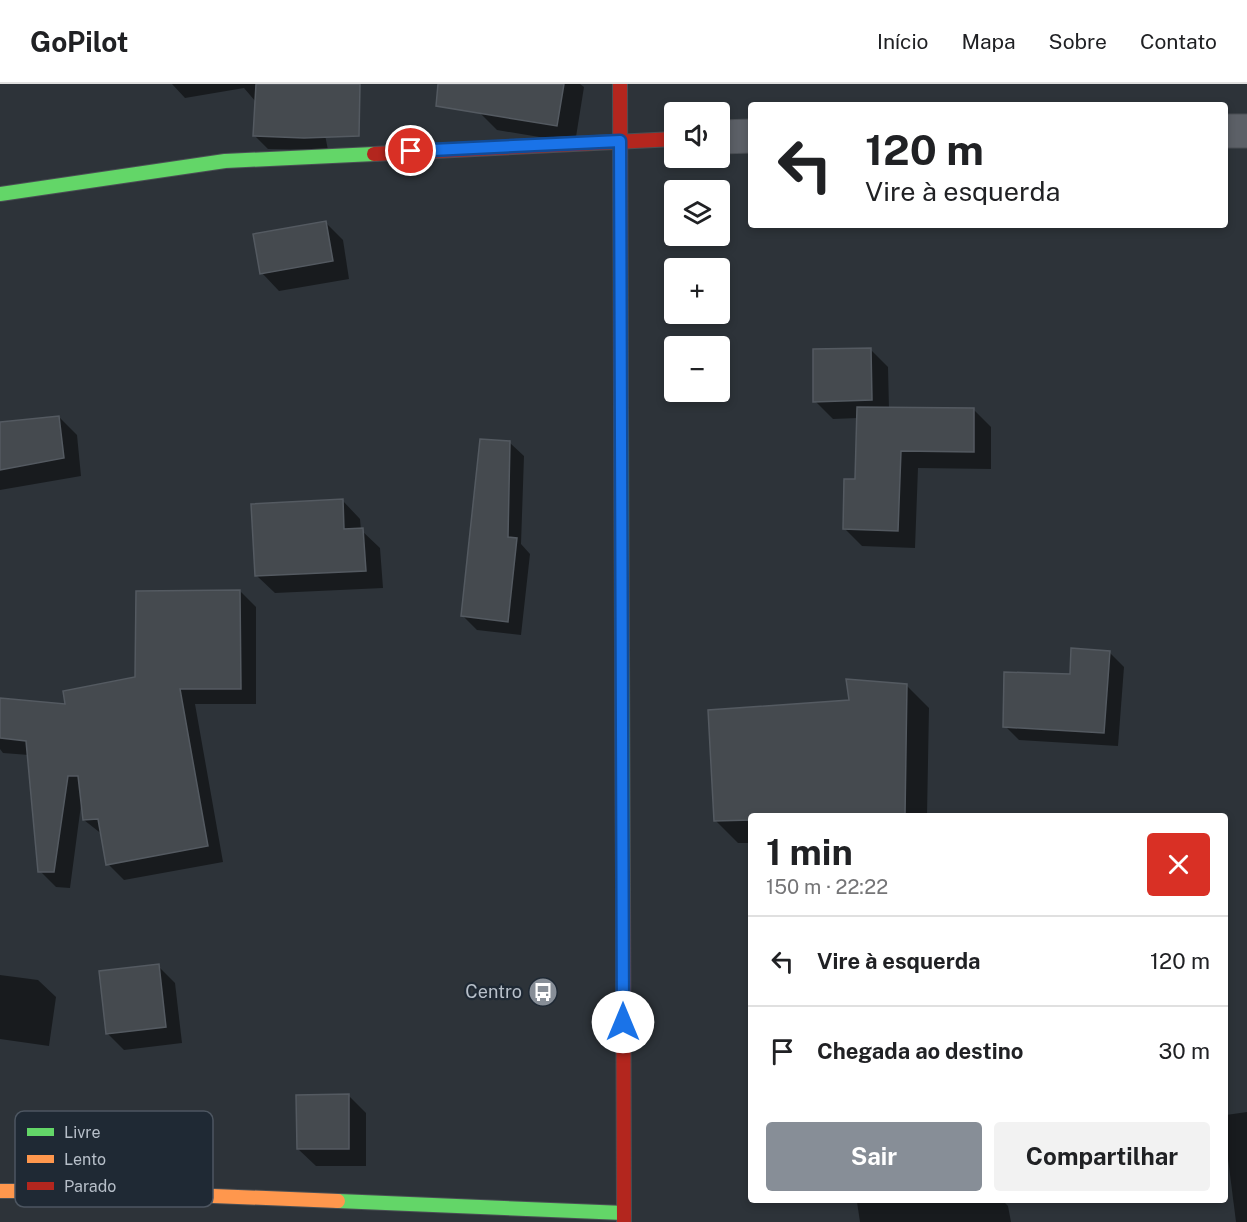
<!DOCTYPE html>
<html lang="pt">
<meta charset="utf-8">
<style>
:root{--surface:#fff;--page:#f2f2f2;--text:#202124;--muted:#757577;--line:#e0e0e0;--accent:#878e97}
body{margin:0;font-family:"Public Sans",sans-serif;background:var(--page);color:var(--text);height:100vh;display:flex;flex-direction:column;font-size:22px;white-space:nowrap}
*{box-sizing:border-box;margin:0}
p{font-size:20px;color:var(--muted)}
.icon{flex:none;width:33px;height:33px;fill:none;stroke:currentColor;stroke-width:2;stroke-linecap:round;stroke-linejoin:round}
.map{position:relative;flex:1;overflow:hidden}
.side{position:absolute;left:748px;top:729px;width:480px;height:390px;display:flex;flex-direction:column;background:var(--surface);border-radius:6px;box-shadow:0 3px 9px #0003}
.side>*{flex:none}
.hud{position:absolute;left:748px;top:18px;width:480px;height:126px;border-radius:6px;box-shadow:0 3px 9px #0003;background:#fff;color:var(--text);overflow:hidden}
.fabs{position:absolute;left:664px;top:18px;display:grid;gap:12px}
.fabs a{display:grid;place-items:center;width:66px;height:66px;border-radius:6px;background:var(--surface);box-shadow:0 3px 9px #0003;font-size:30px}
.pin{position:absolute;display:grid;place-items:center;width:51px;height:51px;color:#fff;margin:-26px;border:3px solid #fff;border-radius:50%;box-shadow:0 2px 6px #0007}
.me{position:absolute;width:66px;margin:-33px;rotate:0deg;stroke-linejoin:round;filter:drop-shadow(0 0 4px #0008)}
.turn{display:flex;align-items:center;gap:21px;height:126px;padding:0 18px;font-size:27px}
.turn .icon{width:78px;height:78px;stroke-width:2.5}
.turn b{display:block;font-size:42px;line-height:51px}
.round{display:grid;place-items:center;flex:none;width:63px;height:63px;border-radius:6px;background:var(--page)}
.overview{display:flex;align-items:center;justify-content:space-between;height:102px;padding:0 18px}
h1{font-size:36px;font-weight:700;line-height:45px}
.action{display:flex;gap:12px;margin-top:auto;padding:12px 18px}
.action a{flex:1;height:69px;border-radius:6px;background:var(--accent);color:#fff;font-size:24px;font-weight:700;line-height:69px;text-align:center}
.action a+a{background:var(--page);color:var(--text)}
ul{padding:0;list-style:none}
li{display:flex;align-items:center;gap:18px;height:90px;padding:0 18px;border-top:2px solid var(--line)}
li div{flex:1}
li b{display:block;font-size:22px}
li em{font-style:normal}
header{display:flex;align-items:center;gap:36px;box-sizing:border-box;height:84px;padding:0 30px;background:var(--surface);border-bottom:2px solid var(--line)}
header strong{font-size:28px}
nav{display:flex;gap:33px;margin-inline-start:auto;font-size:21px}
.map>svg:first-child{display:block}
.shadow{fill:#0007}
.building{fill:#454a4f;stroke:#545a61;stroke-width:1.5}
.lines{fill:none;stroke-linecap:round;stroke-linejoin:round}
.street-casing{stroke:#4a4f54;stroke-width:35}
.fast-casing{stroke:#4a4f54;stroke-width:16}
.slow-casing{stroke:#4a4f54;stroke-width:16}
.jam-casing{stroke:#4a4f54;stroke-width:16}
.street{stroke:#5c6067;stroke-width:33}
.fast{stroke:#63d668;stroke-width:14}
.slow{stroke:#ff974d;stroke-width:14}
.jam{stroke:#b3261e;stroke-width:14}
.route-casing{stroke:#114b97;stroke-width:15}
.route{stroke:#1a73e8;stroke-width:10}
.labels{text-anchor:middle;stroke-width:4.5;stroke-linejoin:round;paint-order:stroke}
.poi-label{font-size:18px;fill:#b7bfc9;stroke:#1f2934;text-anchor:end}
.key{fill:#1f2934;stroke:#4d5661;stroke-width:1.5}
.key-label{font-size:16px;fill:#b7bfc9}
</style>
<header>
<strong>GoPilot</strong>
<nav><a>Início</a><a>Mapa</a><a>Sobre</a><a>Contato</a></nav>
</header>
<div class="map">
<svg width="1247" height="1138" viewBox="0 0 1247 1138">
<rect width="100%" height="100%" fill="#2d3339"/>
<g class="shadow">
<path d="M 172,0 L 315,0 L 328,66 L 268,65 L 255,52 L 256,18 L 244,4 L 185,14 Z"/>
<path d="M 484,0 L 580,0 L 584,3 L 575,59 L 497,46 L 479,28 Z"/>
<path d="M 325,138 L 343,156 L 349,195 L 279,207 L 262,189 Z"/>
<path d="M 871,266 L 888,283 L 889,325 L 973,325 L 991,343 L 991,385 L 918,384 L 915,464 L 862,462 L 844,444 L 857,397 L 858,334 L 833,335 L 815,317 Z"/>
<path d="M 59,333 L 77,351 L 81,392 L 0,406 L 0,339 Z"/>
<path d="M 510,359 L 524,372 L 521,460 L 530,470 L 521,551 L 477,546 L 463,532 Z"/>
<path d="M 343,417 L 360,435 L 361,446 L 380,464 L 383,504 L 275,509 L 257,492 Z"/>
<path d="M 240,507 L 256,523 L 256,620 L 195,620 L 223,778 L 124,796 L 108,780 L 103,751 L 84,736 L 81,721 L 70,804 L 56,803 L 40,787 L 29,671 L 3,669 L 0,665 L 0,616 L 67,621 L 137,594 Z"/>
<path d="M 1110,569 L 1124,583 L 1118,662 L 1019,656 L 1005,642 L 1071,591 Z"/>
<path d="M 906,601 L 929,624 L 927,732 L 752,732 L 752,759 L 738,759 L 716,737 L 850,617 Z"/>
<path d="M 158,882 L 175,899 L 182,959 L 124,966 L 107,949 Z"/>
<path d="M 0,891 L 38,896 L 56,913 L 49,962 L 0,955 Z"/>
<path d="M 348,1011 L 366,1029 L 366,1082 L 316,1082 L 298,1065 Z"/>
<path d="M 1247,1028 L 1247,1138 L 1236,1138 L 1226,1059 L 1226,1031 Z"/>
<path d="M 867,1116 L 1002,1116 L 1008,1122 L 1011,1138 L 860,1138 L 857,1118 Z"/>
</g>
<g class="building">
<path d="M 256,0 L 360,0 L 359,52 L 304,54 L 253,52 Z"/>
<path d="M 438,0 L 564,0 L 557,42 L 436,22 Z"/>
<path d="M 326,137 L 333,177 L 260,190 L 253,150 Z"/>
<path d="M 871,264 L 872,316 L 813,318 L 813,265 Z"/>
<path d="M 857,323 L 974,324 L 974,368 L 901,367 L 898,447 L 843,445 L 844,395 L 855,395 Z"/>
<path d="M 59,332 L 64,374 L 0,386 L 0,338 Z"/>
<path d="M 480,355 L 510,357 L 508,453 L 517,454 L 508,538 L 461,532 Z"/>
<path d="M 343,415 L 344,445 L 363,444 L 366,487 L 255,492 L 251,420 Z"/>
<path d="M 240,506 L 241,605 L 180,605 L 208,762 L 106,781 L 98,735 L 83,736 L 78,692 L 68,692 L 54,788 L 38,788 L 26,657 L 0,654 L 0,614 L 65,620 L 63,607 L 135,593 L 136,507 Z"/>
<path d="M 1071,564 L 1110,567 L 1104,649 L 1003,643 L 1004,588 L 1070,590 Z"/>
<path d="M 846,595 L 907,600 L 905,732 L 752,732 L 752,736 L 714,737 L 708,626 L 849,616 Z"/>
<path d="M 159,880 L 166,943 L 106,950 L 99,887 Z"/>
<path d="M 349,1010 L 349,1065 L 297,1065 L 296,1011 Z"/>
</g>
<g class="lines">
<g class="street-casing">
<g id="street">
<path d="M 1226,47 L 1247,47"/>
<path d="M 720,53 L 752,52"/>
</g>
</g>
<g class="fast-casing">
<g id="fast">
<path d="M 0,110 L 225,77 L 374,70"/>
<path d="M 621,321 L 623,804"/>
<path d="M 338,1117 L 624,1129"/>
</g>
</g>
<g class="slow-casing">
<path id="slow" d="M 0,1107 L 92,1107 L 338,1117"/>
</g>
<g class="jam-casing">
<g id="jam">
<path d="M 620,0 L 621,321"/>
<path d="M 374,70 L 675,55"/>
<path d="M 623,804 L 624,1138"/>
</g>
</g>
<use href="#street" class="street"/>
<use href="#fast" class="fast"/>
<use href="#slow" class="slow"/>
<use href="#jam" class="jam"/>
</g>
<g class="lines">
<g class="route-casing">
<path id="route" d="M 411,67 L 620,57 L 623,938"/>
</g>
<use href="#route" class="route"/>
</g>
<defs>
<g id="bus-disc" transform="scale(1.5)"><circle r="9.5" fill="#878e97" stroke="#1f2934"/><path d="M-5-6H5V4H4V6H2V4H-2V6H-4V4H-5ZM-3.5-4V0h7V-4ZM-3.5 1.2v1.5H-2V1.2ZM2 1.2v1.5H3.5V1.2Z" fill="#fff"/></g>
</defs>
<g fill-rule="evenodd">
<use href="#bus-disc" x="543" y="908"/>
</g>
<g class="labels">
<g class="poi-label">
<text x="522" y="914">Centro</text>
</g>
</g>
<rect x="15" y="1027" width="198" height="96" rx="9" class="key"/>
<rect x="27" y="1044" width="27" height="8" fill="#63d668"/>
<rect x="27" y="1071" width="27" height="8" fill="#ff974d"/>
<rect x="27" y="1098" width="27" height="8" fill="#b3261e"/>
<g class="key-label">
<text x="64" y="1054">Livre</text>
<text x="64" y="1081">Lento</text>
<text x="64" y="1108">Parado</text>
</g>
</svg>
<div class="fabs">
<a><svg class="icon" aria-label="sound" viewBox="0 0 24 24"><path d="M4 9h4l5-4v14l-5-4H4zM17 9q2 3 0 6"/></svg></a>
<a><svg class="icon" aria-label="layers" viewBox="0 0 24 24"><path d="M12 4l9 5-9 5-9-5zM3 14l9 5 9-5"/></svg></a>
<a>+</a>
<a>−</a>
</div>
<div class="pin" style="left:411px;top:67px;background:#d93025"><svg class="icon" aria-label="arrive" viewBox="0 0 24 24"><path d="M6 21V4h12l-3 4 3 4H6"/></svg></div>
<svg class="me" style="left:623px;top:938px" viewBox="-20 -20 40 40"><circle r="19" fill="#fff"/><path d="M0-13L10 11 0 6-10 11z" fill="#1a73e8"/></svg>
<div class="hud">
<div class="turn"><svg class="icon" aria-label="left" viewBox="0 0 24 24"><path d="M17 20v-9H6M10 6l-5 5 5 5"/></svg><div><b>120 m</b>Vire à esquerda</div></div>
</div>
<section class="side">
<div class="overview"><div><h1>1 min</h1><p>150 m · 22:22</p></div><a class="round" style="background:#d93025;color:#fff"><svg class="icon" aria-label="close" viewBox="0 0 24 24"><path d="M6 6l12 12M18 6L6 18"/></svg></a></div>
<ul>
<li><svg class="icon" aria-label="left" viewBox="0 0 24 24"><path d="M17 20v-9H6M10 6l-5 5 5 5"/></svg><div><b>Vire à esquerda</b></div><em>120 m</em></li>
<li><svg class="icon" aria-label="arrive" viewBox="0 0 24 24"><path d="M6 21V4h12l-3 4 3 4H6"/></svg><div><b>Chegada ao destino</b></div><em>30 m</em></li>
</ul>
<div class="action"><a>Sair</a><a>Compartilhar</a></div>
</section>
</div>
